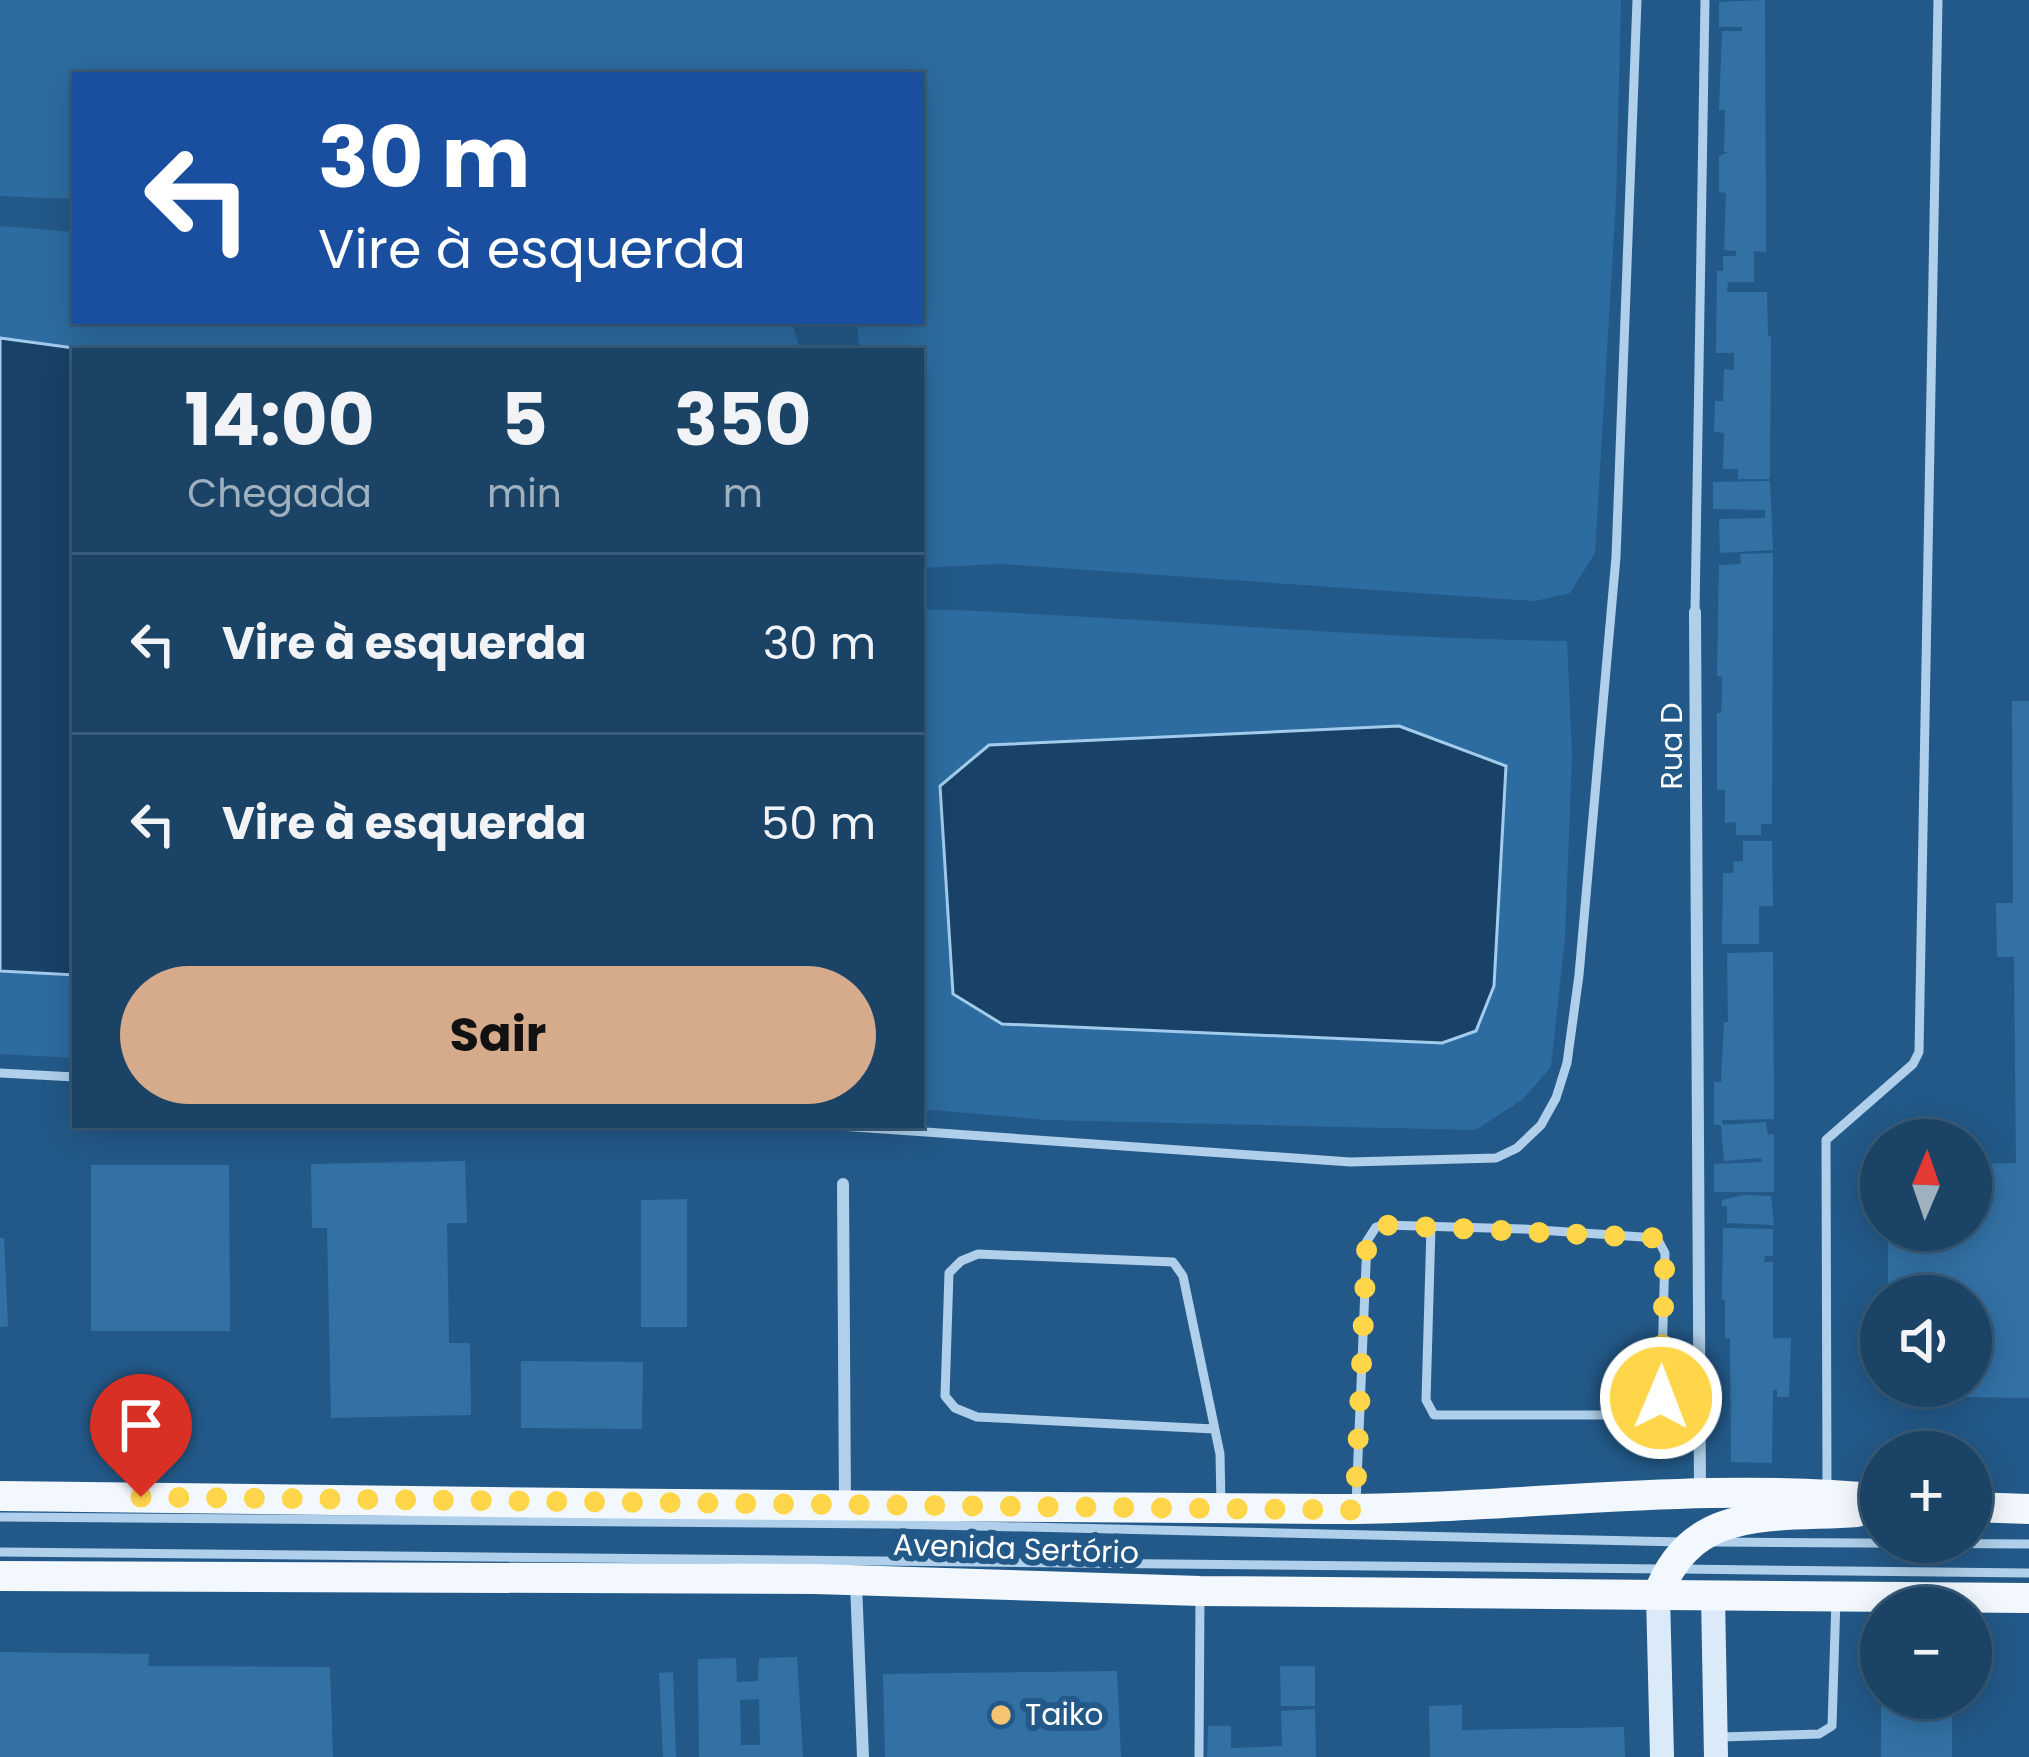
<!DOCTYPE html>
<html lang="pt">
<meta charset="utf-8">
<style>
:root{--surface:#1a4366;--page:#274e6f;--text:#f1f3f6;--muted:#9fb0bf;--line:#385c7a;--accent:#d6ab8b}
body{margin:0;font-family:Poppins,sans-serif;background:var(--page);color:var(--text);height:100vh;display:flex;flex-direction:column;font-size:45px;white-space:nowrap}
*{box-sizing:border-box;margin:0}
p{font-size:39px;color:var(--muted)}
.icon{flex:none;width:66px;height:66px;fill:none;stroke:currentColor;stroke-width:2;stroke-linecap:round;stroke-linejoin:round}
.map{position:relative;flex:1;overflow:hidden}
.side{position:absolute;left:72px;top:348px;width:852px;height:780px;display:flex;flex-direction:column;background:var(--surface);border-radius:0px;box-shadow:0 6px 30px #0003,0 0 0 3px var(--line)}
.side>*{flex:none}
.top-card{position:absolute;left:72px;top:72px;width:852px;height:252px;border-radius:0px;box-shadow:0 6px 30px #0003,0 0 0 3px var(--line);background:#1a4fa0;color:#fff;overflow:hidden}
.needle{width:78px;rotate:2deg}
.buttons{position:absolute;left:1860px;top:1119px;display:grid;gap:24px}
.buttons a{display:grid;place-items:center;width:132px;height:132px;border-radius:50%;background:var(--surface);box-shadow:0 6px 30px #0003,0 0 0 3px var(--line);font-size:60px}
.pin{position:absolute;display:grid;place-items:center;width:102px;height:102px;color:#fff;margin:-123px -51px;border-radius:50% 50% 50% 0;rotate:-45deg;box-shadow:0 0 12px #0007}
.pin .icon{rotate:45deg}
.me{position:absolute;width:132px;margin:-66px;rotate:1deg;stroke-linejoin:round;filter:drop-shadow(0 0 9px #0008)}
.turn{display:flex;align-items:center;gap:42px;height:252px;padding:0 48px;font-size:54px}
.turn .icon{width:156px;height:156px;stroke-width:2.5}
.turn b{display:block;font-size:84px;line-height:102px}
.eta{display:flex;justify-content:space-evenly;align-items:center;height:204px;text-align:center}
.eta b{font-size:72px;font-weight:700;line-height:84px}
.cta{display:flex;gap:24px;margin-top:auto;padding:24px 48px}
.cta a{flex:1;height:138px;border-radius:72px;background:var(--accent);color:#111;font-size:48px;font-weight:700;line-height:138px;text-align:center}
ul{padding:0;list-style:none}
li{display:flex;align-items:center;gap:36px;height:180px;padding:0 48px;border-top:3px solid var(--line)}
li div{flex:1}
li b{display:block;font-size:45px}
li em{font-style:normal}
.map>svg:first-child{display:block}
.green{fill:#2d6ca0}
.water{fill:#184268;stroke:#a3cbeb;stroke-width:3}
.building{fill:#3371a5;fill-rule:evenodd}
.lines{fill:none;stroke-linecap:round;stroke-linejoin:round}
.lane{stroke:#afcfea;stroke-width:9}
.street{stroke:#afcfea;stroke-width:12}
.secondary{stroke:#daeaf8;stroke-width:24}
.primary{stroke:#f2f8fe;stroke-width:30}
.route{stroke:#ffd54a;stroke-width:21;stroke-dasharray:0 37.8}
.poi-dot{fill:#f5c372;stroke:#235988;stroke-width:4.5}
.labels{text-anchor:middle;stroke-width:12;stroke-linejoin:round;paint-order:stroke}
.street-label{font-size:30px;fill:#fff;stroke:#235988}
.poi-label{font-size:30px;fill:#fff;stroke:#235988;text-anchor:start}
</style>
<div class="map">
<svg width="2029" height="1757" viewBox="0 0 2029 1757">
<rect width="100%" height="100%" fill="#235988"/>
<g class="green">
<path d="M 0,0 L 1621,0 L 1616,200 L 1595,553 L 1570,593 L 1535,601 L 1000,564 L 921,568 L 921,351 L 859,351 L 857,321 L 921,321 L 921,75 L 75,75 L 75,199 L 0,196 Z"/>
<path d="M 0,226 L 75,232 L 75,321 L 792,321 L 800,351 L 75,351 L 75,1058 L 0,1054 Z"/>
<path d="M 921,609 C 1136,616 1351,638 1567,641 L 1572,756 L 1565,937 L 1551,1067 L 1523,1099 L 1476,1130 L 1047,1120 L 921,1109 Z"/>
</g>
<g class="water">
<path d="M 0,338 L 96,351 L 75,351 L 75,975 L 0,971 Z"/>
<path d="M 1399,726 L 1506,766 L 1494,986 L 1476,1031 L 1442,1043 L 1002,1024 L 953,994 L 940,786 L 989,745 Z"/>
</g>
<g class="building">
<path d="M 1765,0 L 1766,252 L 1754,251 L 1754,282 L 1728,282 L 1727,292 L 1767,292 L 1768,336 L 1771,336 L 1770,479 L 1738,479 L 1738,469 L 1723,469 L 1724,433 L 1714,432 L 1715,401 L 1723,401 L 1724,369 L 1734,370 L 1734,353 L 1716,353 L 1717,271 L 1723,271 L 1723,256 L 1736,256 L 1736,251 L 1724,250 L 1726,193 L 1719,192 L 1719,156 L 1728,152 L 1724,152 L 1725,110 L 1719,110 L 1722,31 L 1742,31 L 1742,27 L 1719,27 L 1719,2 Z"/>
<path d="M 1770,481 L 1773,550 L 1720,553 L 1719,519 L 1765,518 L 1765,510 L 1713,509 L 1713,482 Z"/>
<path d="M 1773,553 L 1772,824 L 1761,824 L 1761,835 L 1736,835 L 1736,822 L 1725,823 L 1725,790 L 1717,790 L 1717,713 L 1721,713 L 1722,699 L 1722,677 L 1717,676 L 1719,565 L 1741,564 L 1740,554 Z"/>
<path d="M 2012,701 L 2029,701 L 2029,1398 L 1888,1396 L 1888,1386 L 1971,1386 L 1971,1296 L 1888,1296 L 1888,1230 L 1971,1230 L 1971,1164 L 2016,1163 L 2014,957 L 1997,957 L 1996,903 L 2013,903 Z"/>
<path d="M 1743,841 L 1772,841 L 1773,906 L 1759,906 L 1759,944 L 1722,944 L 1723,873 L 1734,873 L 1733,862 L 1743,861 Z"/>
<path d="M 1773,952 L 1774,1119 L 1722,1120 L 1723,1125 L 1714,1125 L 1714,1082 L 1721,1082 L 1724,1022 L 1728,1022 L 1727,953 Z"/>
<path d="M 1766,1122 L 1768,1135 L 1774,1134 L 1774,1192 L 1714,1192 L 1714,1164 L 1762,1162 L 1761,1158 L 1724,1161 L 1721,1125 Z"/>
<path d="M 465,1161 L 467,1223 L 447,1223 L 449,1343 L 470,1343 L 471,1415 L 331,1418 L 327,1228 L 312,1228 L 311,1164 Z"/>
<path d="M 91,1165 L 229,1165 L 230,1331 L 91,1331 Z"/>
<path d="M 1743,1195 L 1771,1196 L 1774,1225 L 1727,1223 L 1727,1206 L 1722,1206 L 1722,1200 Z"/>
<path d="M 687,1199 L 687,1327 L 641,1327 L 641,1200 Z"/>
<path d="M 1723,1228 L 1773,1229 L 1773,1256 L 1765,1256 L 1764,1262 L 1773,1262 L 1773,1338 L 1791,1338 L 1789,1397 L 1777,1397 L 1777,1390 L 1773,1390 L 1772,1463 L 1731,1462 L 1730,1338 L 1725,1338 L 1725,1300 L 1722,1300 Z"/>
<path d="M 0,1238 L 4,1238 L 8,1326 L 0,1327 Z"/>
<path d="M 521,1361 L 643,1362 L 642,1429 L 521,1428 Z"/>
<path d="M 0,1652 L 149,1654 L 148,1666 L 330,1667 L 333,1757 L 0,1757 Z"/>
<path d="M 797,1657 L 803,1757 L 699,1757 L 698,1659 L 736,1658 L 737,1682 L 758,1681 L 759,1658 ZM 759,1699 L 760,1745 L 741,1745 L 740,1700 Z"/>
<path d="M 1280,1666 L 1315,1666 L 1315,1706 L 1281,1706 Z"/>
<path d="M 1117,1671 L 1121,1757 L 885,1757 L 883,1674 Z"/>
<path d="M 673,1672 L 676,1757 L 663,1757 L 659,1673 Z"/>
<rect x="1881" y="1698" width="71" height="59"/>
<path d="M 1462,1705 L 1462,1730 L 1624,1727 L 1625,1757 L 1430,1757 L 1429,1706 Z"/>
<path d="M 1315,1709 L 1316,1757 L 1207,1757 L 1208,1726 L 1231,1726 L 1231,1748 L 1282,1746 L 1281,1711 Z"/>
</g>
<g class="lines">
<g class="lane">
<path d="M 1695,612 L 1705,0"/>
<path d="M 0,1073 L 75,1077"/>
<path d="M 826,1125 L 1350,1162 L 1496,1158 L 1517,1148 L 1541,1125 L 1556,1098 L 1567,1063 L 1579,975 L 1616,557 L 1637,0"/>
<path d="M 1214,1429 L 977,1417 L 955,1408 L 945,1396 L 949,1273 L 961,1261 L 978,1254 L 1173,1262 L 1183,1276 L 1220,1454 L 1221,1504"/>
<path d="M 1827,1489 L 1826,1140 L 1913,1064 L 1919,1052 L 1938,0"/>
<path d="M 1356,1504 L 1367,1241 L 1376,1227 L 1384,1225 L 1523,1229 L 1657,1238 L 1665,1253 L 1661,1398 L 1653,1412 L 1644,1415 L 1434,1415 L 1426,1400 L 1431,1227"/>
<path d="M 0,1517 L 890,1524 L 1682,1542"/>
<path d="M 1716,1542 L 2029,1544"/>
<path d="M 0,1552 L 1663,1569"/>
<path d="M 1679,1569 L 2029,1573"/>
<path d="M 1721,1737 L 1819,1734 L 1832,1726 L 1836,1599"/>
<path d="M 1199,1757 L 1200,1594"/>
</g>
<g class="street">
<path d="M 1695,612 L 1700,1491"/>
<path d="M 843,1184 L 845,1505"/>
<path d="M 856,1584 L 863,1757"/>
</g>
<g class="secondary">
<path d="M 1658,1595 L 1662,1757"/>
<path d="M 1713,1596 L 1716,1757"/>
</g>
<g class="primary">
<path d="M 0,1496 C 441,1501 883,1508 1324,1509 C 1510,1510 1695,1480 1881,1499"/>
<path d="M 1971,1507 L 2029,1509"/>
<path d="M 0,1576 L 815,1579 L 1200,1591 L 2029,1598"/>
<path d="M 1658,1595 C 1691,1503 1775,1518 1857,1512"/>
</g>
</g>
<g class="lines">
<path class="route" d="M 141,1497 L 1355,1510 L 1367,1241 L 1370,1233 L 1384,1225 L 1657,1238 L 1665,1253 L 1661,1398"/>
</g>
<circle class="poi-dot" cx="1001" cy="1715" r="12"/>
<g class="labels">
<g class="street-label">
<text transform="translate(1672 746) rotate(-90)" y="10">Rua D</text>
<text transform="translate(1016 1549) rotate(2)" y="10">Avenida Sertório</text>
</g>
<g class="poi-label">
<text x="1025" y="1725">Taiko</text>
</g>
</g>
</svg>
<div class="buttons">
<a><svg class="needle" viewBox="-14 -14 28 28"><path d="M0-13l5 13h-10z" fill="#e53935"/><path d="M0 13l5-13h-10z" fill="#9fb0bf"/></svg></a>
<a><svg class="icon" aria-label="sound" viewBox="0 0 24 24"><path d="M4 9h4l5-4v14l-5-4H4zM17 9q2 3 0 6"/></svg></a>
<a>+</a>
<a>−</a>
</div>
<div class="pin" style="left:141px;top:1497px;background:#d93025"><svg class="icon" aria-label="arrive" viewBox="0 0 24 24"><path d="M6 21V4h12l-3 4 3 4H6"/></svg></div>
<svg class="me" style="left:1661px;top:1398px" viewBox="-20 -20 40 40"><circle r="17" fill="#ffd54a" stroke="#fff" stroke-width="3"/><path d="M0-11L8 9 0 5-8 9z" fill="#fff"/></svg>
<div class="top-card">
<div class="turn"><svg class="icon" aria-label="left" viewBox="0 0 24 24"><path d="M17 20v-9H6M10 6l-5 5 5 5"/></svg><div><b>30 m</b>Vire à esquerda</div></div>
</div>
<section class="side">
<div class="eta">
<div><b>14:00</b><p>Chegada</p></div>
<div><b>5</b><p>min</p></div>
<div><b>350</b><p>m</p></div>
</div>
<ul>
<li><svg class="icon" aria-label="left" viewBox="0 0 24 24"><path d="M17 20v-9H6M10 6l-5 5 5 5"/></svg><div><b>Vire à esquerda</b></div><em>30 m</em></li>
<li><svg class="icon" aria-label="left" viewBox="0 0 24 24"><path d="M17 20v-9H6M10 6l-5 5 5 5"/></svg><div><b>Vire à esquerda</b></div><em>50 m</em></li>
</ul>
<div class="cta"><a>Sair</a></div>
</section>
</div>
